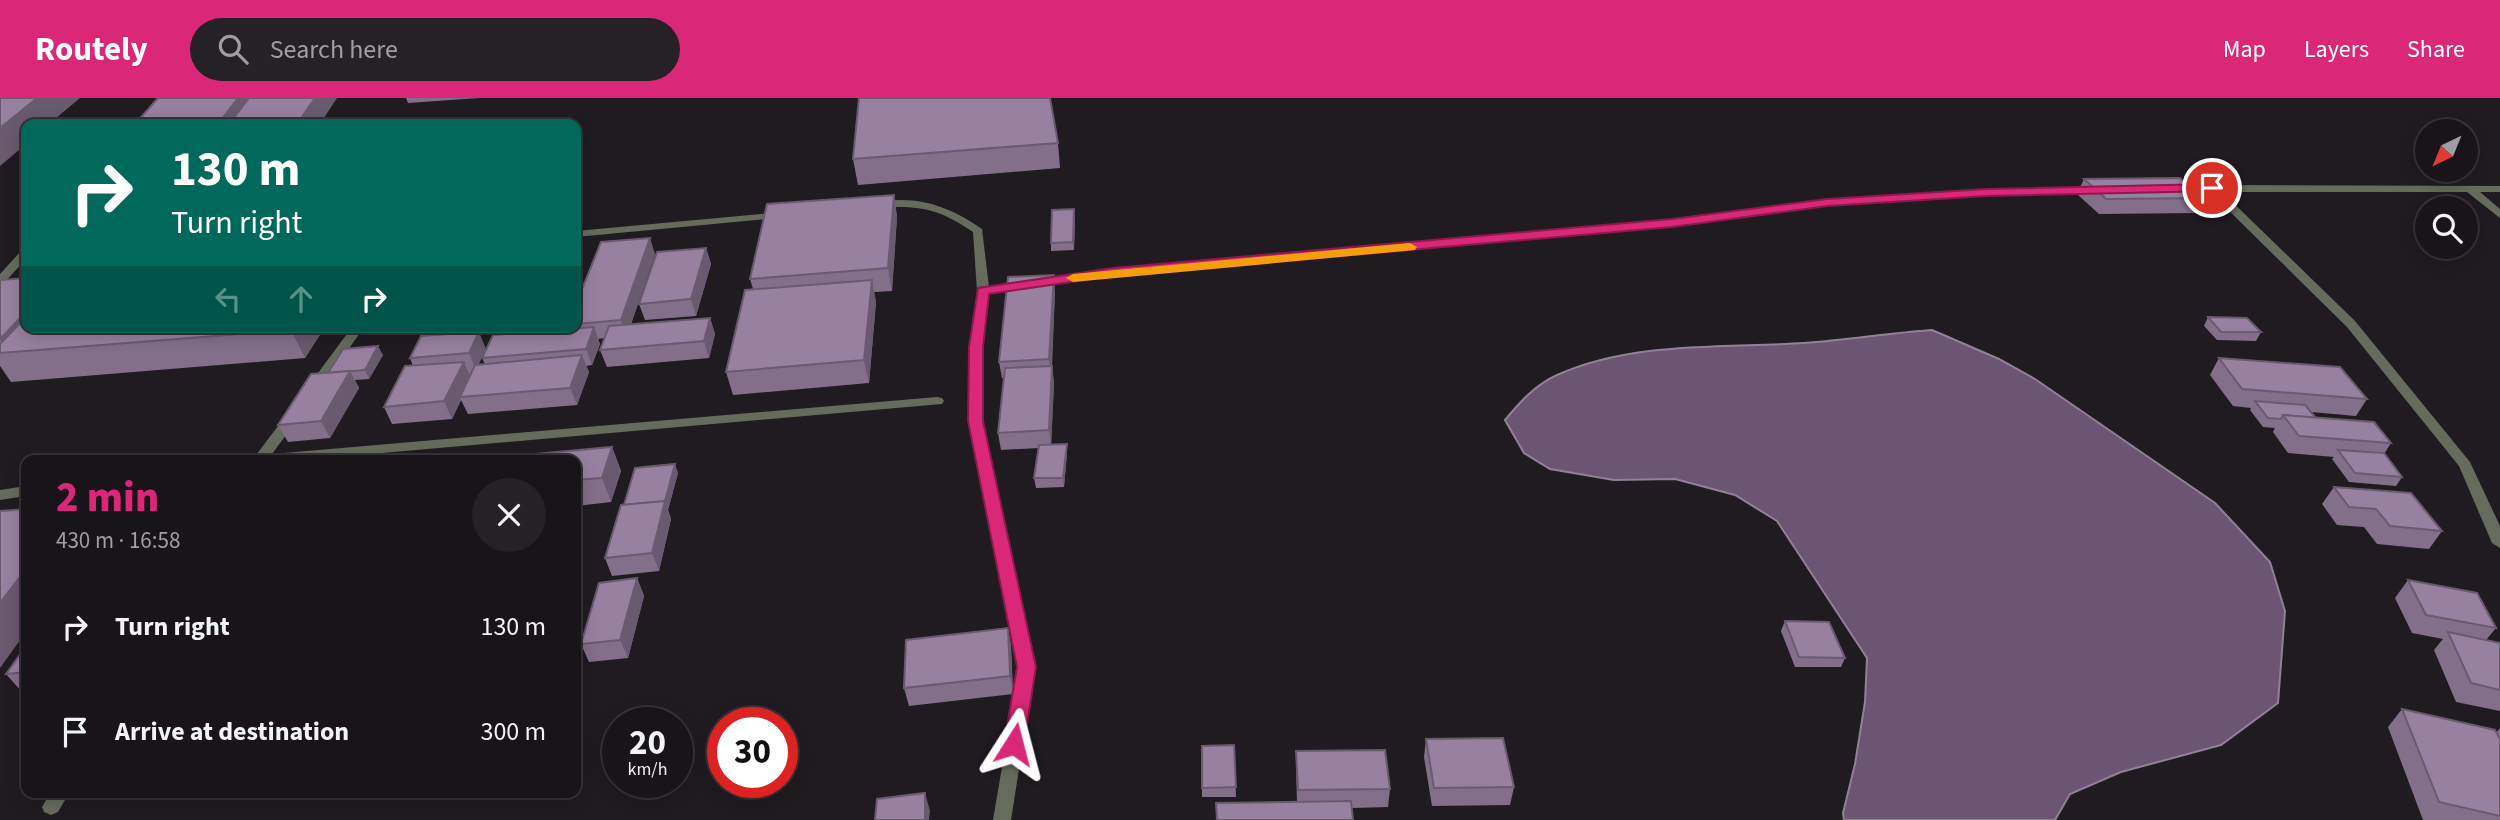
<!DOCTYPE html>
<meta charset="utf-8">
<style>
:root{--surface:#181419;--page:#252126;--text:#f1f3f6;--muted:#9f9ea2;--line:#363338;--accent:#db2777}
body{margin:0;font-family:"Source Sans 3",sans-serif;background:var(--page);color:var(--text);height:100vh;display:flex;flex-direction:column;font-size:26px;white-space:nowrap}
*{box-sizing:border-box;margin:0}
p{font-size:23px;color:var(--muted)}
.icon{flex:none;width:38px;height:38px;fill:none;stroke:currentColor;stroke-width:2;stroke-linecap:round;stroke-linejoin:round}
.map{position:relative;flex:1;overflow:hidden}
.sheet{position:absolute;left:21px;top:357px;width:560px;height:343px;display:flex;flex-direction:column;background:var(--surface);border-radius:14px;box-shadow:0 4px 18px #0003,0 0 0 2px var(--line)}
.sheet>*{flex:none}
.banner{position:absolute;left:21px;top:21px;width:560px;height:214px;border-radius:14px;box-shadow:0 4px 18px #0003,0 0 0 2px var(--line);background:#00695c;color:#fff;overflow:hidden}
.needle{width:46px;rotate:223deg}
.buttons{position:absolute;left:2415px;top:21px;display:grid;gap:14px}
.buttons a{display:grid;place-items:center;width:63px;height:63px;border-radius:50%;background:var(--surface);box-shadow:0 4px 18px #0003,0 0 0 2px var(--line);font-size:35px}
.speed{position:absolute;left:602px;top:609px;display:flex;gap:14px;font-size:35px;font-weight:700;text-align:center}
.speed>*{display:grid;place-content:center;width:91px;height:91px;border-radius:50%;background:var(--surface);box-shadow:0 4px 18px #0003,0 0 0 2px var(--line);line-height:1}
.speed small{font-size:18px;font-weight:400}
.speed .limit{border:10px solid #d22;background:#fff;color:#111}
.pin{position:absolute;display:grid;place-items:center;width:60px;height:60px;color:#fff;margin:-30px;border:4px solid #fff;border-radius:50%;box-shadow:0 2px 7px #0007}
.me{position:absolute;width:77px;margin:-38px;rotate:9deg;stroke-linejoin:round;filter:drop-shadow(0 0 5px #0008)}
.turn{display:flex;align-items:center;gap:24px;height:147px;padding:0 35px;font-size:32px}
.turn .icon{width:91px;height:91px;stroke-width:2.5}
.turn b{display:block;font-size:49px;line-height:60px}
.lanes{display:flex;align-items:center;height:66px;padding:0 35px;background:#0003;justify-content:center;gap:35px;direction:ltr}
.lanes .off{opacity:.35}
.round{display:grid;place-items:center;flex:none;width:74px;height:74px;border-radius:37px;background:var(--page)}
.overview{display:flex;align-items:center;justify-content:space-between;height:119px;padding:0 35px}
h1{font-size:42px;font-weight:800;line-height:52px;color:var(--accent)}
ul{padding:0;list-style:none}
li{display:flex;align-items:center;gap:21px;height:105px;padding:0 35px}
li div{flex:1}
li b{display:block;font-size:26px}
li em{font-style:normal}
header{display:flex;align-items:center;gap:42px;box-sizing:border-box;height:98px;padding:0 35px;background:var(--accent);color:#fff}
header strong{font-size:33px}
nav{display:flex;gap:38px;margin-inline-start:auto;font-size:24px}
.search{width:490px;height:63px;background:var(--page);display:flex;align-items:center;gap:18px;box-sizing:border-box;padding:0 24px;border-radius:38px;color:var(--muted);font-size:26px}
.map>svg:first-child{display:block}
.water{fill:#6b5572;stroke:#918096;stroke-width:2}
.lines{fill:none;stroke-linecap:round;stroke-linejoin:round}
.service{fill:#666c5d;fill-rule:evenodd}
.minor{fill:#666c5d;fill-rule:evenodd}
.wall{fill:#836f8a}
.shaded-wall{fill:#6a5a70}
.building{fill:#9881a0;stroke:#6a5a70;stroke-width:2}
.route{fill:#db2777;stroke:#8e194d;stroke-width:2}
.slow{fill:#f59e0b}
</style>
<header>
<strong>Routely</strong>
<div class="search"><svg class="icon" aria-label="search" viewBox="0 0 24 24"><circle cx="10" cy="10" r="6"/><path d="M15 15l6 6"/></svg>Search here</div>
<nav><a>Map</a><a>Layers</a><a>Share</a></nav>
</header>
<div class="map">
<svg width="2500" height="722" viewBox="0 0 2500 722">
<rect width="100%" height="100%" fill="#201b21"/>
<path class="water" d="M 1932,232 L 1999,261 L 2035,281 L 2215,405 L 2270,464 L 2285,513 L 2278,605 L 2221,647 L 2121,674 L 2070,696 L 2055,722 L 1844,722 L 1843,715 L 1855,666 L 1865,604 L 1867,560 L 1777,423 L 1735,397 L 1675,381 L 1614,382 L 1550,371 L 1524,355 L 1505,322 C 1520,304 1535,287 1557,277 C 1632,243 1724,250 1804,245 C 1847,242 1889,235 1932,232 Z"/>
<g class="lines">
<g class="service">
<path d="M 26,151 L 26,161 L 4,185 L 0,187 L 0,176 L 22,152 Z"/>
<path d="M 352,229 L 364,229 L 319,293 L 309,293 L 307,290 Z"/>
<path d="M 937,299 L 942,300 L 944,303 L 942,306 L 302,362 L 247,362 L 249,359 L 256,357 L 288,315 L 293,314 L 300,318 L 272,356 Z"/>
<path d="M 26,388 L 26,398 L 0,402 L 0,392 Z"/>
<path d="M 50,695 L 69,695 L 58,714 L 51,717 L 44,714 L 42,709 Z"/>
</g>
<g class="minor">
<path d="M 2212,87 L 2500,88 L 2500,94 L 2480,94 L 2500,111 L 2500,120 L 2467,94 L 2222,94 L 2355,223 L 2470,364 L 2500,428 L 2500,450 L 2492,445 L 2459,368 L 2347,229 L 2210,94 L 2172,94 L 2167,91 L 2172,88 Z"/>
<path d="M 2096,89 L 2101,92 L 2100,94 L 1986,98 L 1827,108 L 1672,128 L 1113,177 L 989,196 L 982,249 L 982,322 L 1035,569 L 1011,722 L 993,722 L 1019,569 L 968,322 L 970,249 L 977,193 L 973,134 C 938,110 918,107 877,110 L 873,109 L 873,105 C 915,96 948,107 982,131 L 989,189 L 1113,171 L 1672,122 L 1827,102 L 1986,92 Z"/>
<path d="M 784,114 L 788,115 L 788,119 L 576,139 L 576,133 Z"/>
</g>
</g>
<g class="wall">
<path d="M 406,0 L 479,0 L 408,5 Z"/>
<path d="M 1058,45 L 1060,70 L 858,87 L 853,61 Z"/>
<path d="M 2084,81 L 2203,100 L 2196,115 L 2099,116 L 2077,96 Z"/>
<path d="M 894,97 L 897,119 L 892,193 L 874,194 L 876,204 L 869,285 L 733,297 L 726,274 L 753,191 L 750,181 Z"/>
<path d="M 1075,119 L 1074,152 L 1051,153 L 1051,145 Z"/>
<path d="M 706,150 L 711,166 L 696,218 L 645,222 L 639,206 Z"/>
<path d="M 655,156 L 631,226 L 710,220 L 715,236 L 709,260 L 607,269 L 600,252 L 605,240 L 598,241 L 600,246 L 592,267 L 586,268 L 589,274 L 577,307 L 468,316 L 461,302 L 452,321 L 392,326 L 384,309 L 413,268 L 410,260 L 486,251 L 478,266 L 485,266 L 482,260 L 570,231 L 569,229 L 576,229 L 576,206 Z"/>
<path d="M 0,182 L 26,229 L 325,229 L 305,260 L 11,284 L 0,268 Z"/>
<path d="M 1055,193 L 1052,268 L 1054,285 L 1051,347 L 1067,355 L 1064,389 L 1036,390 L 1034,380 L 1039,350 L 1001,352 L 998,335 L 1004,280 L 1002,280 L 999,264 Z"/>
<path d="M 2208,219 L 2261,234 L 2256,243 L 2217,242 L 2204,228 Z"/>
<path d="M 383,257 L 369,281 L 355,282 L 359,290 L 330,340 L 288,344 L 278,327 L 328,275 Z"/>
<path d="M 2219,260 L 2367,301 L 2356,318 L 2311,314 L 2316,320 L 2391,345 L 2384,356 L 2402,379 L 2396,388 L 2349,384 L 2332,361 L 2334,359 L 2288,355 L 2273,334 L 2275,330 L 2263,329 L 2250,312 L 2251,310 L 2233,308 L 2210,277 Z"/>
<path d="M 612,349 L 621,373 L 611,404 L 576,408 L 576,362 Z"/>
<path d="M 678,375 L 668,412 L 671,421 L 659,473 L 612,478 L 605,460 L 624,407 Z"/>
<path d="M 2334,389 L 2442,433 L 2429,451 L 2377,446 L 2364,429 L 2337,427 L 2322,406 Z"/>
<path d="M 637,480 L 644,498 L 628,560 L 589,564 L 581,546 Z"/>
<path d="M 2408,482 L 2496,530 L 2486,542 L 2500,545 L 2500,613 L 2456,604 L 2434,552 L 2443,541 L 2412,535 L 2395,500 Z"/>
<path d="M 1785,523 L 1845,560 L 1841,569 L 1795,569 L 1781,533 Z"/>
<path d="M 1008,530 L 1011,548 L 1013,596 L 909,608 L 904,590 Z"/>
<path d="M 26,548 L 26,593 L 22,594 L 6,576 Z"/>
<path d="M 2402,611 L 2497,634 L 2500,630 L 2500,722 L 2423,722 L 2388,629 Z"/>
<path d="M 1426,641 L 1514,689 L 1510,707 L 1432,708 L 1424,659 Z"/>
<path d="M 1234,647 L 1236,699 L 1202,699 L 1202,648 Z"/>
<path d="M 1296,653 L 1390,691 L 1388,709 L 1352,710 L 1297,704 L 1296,672 Z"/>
</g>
<g class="shaded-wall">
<path d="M 37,0 L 80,0 L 49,26 L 26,26 L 26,46 L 0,68 L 0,30 Z"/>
<path d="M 238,0 L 263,0 L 243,26 L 218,26 Z"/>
<path d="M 315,0 L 337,0 L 320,26 L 297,26 Z"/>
<path d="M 894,97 L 897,119 L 892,193 L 888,170 Z"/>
<path d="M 1074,111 L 1075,119 L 1074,152 L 1073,144 Z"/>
<path d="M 650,140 L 655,156 L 627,238 L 621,222 Z"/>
<path d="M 706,150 L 711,166 L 696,218 L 691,201 Z"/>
<path d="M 1054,177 L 1055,193 L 1051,278 L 1049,261 Z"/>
<path d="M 872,182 L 876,204 L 869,285 L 864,262 Z"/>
<path d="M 26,214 L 26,229 L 9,254 L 0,241 Z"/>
<path d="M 710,220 L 715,236 L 709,260 L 704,243 Z"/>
<path d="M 292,229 L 325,229 L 305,260 L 291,232 Z"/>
<path d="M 594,229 L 600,246 L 592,267 L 586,251 Z"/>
<path d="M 479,234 L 486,251 L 476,272 L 469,255 Z"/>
<path d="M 378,248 L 383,257 L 369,281 L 365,272 Z"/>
<path d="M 582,257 L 589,274 L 577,307 L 570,290 Z"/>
<path d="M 464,264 L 471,280 L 460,299 L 461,302 L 452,321 L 444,303 Z"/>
<path d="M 1052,268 L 1054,285 L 1051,349 L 1049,332 Z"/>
<path d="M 350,273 L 359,290 L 330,340 L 321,323 Z"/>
<path d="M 1067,346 L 1067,355 L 1064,389 L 1063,380 Z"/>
<path d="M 612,349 L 621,373 L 611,404 L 602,380 Z"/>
<path d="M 675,366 L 678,375 L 668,412 L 671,421 L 659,473 L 652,455 Z"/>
<path d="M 26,471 L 26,534 L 0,570 L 0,505 Z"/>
<path d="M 637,480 L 644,498 L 628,560 L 620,542 Z"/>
<path d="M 1008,530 L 1011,548 L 1013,596 L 1010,578 Z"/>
<path d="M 925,695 L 930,713 L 929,722 L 925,722 Z"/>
</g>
<g class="building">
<path d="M 0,0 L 37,0 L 0,30 Z"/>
<path d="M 158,0 L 238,0 L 218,26 L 135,26 Z"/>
<path d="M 249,0 L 315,0 L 297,26 L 229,26 Z"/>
<path d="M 859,0 L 1050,0 L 1058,45 L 853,61 Z"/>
<path d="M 2180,80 L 2203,100 L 2106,101 L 2084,81 Z"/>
<path d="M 894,97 L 888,170 L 750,181 L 767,106 Z"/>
<path d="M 1074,111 L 1073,144 L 1051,145 L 1052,112 Z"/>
<path d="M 650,140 L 621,222 L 576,226 L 576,206 L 601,144 Z"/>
<path d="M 706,150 L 691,201 L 639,206 L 657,154 Z"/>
<path d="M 1054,177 L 1049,261 L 999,264 L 1008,179 Z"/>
<path d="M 26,180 L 26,214 L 0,241 L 0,182 Z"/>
<path d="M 872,182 L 864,262 L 726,274 L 745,192 Z"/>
<path d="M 26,219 L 26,229 L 292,229 L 291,232 L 0,255 L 0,246 Z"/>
<path d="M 2208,219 L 2247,220 L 2261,234 L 2221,234 Z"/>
<path d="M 710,220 L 704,243 L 600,252 L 609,228 Z"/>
<path d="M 594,229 L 586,251 L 482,260 L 493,237 Z"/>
<path d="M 479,234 L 469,255 L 410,260 L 421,238 Z"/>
<path d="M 378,248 L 365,272 L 328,275 L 343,251 Z"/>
<path d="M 582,257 L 570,290 L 460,299 L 475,267 Z"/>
<path d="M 2219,260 L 2340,269 L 2367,301 L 2242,291 Z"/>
<path d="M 464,264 L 444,303 L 384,309 L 405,268 Z"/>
<path d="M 1052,268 L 1049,332 L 998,335 L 1005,270 Z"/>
<path d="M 350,273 L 321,323 L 278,327 L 311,276 Z"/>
<path d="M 2255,303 L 2305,307 L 2316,320 L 2283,317 L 2281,321 L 2268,320 Z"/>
<path d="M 2283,317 L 2374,324 L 2391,345 L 2299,338 Z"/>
<path d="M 1067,346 L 1063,380 L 1034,380 L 1039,347 Z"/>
<path d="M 612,349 L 602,380 L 576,382 L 576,362 L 471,362 Z"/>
<path d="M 2338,352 L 2384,355 L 2402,379 L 2355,375 Z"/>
<path d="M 675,366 L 665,403 L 624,407 L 635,370 Z"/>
<path d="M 2334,389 L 2411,395 L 2442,433 L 2390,428 L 2376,411 L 2349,409 Z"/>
<path d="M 665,403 L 652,455 L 605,460 L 621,407 Z"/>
<path d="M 26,411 L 26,471 L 0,505 L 0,413 Z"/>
<path d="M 637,480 L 620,542 L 581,546 L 599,485 Z"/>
<path d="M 2408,482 L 2477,495 L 2496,530 L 2426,517 Z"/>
<path d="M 1785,523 L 1829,524 L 1845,560 L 1799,559 Z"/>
<path d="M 1008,530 L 1010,578 L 904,590 L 906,542 Z"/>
<path d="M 2448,534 L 2500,545 L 2500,592 L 2471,585 Z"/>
<path d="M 26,548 L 26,574 L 6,576 Z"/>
<path d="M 2402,611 L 2495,632 L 2500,641 L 2500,718 L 2439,704 Z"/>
<path d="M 1503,640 L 1514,689 L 1434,690 L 1426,641 Z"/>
<path d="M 1234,647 L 1236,689 L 1202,690 L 1202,648 Z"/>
<path d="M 1385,652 L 1390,691 L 1298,692 L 1296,653 Z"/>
<path d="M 925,695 L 925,722 L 875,722 L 877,701 Z"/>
<path d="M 1351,703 L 1353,722 L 1217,722 L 1216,705 Z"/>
</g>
<path class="route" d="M 2212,86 L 2217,87 L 2217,93 L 1986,98 L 1827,108 L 1672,129 L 1113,178 L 989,196 L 983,249 L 983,323 L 1036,569 L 1024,646 L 1021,651 L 1007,651 L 1004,646 L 1017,569 L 968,323 L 969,249 L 978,190 L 1113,170 L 1672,121 L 1827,101 L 1986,91 Z"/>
<path class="slow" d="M 1410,145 L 1417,149 L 1415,152 L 1073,184 L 1066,180 L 1073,176 Z"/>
</svg>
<div class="buttons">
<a><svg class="needle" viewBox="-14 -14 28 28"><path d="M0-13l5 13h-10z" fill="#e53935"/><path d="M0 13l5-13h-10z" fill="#9f9ea2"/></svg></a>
<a><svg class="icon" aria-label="search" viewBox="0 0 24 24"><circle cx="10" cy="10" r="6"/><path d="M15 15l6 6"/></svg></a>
</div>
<div class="speed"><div>20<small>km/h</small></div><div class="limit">30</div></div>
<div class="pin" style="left:2212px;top:90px;background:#d93025"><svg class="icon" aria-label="arrive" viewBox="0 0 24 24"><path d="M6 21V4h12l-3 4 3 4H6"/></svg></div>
<svg class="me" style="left:1014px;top:646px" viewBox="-20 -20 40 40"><path d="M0-17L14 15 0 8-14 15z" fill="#db2777" stroke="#fff" stroke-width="4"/></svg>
<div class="banner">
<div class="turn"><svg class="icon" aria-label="right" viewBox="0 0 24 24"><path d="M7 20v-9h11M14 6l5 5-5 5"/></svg><div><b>130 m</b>Turn right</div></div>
<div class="lanes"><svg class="icon off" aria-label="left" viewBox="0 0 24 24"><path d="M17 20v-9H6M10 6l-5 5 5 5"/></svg><svg class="icon off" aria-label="ahead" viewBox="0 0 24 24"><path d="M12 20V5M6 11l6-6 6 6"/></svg><svg class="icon" aria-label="right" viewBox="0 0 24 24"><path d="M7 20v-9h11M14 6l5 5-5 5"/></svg></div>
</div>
<section class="sheet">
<div class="overview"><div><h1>2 min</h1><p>430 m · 16:58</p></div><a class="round"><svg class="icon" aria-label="close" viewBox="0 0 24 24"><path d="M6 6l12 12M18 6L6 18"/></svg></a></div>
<ul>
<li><svg class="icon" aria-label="right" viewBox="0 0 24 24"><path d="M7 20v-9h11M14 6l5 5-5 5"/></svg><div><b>Turn right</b></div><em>130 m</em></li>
<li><svg class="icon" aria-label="arrive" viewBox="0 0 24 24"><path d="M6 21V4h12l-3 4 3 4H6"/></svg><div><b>Arrive at destination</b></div><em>300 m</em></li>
</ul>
</section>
</div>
